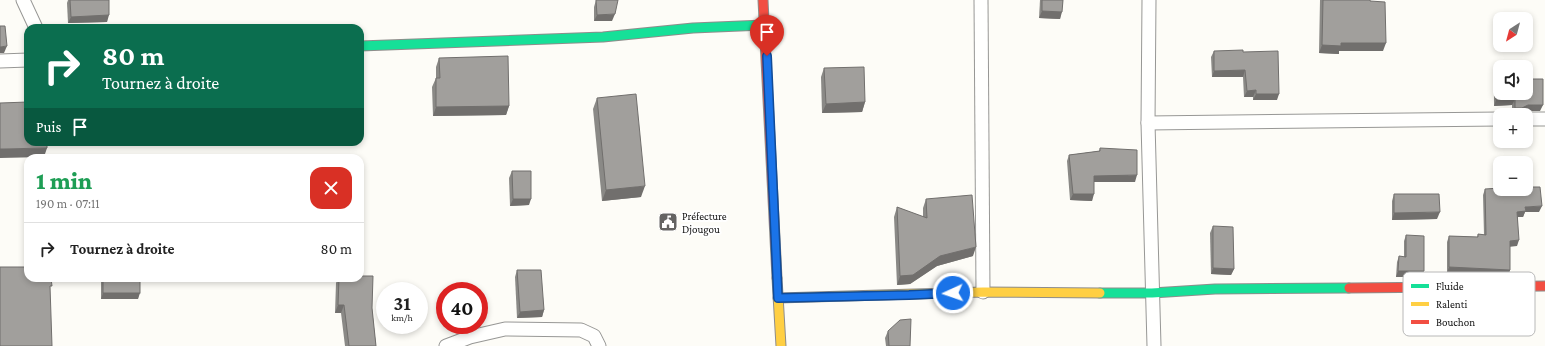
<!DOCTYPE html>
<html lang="fr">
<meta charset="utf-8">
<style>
:root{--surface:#fff;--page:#f6f6f6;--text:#222;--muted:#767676;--line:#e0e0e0}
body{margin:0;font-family:"Crimson Pro",serif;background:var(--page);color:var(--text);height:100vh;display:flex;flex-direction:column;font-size:15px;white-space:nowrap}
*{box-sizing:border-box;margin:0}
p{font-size:13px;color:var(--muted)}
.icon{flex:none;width:22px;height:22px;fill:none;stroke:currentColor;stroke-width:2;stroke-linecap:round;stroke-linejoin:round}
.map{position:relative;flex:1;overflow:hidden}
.panel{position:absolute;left:24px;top:154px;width:340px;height:128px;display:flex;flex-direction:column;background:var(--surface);border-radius:12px;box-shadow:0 2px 6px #0003}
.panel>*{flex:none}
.guide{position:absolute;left:24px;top:24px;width:340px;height:122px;border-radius:12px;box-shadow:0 2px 6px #0003;background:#0b6e4f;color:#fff;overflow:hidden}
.needle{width:26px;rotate:216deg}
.fabs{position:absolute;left:1493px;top:12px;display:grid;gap:8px}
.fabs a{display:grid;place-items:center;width:40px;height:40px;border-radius:8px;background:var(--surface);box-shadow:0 2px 6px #0003;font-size:20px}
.speed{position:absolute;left:376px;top:282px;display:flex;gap:8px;font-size:20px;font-weight:700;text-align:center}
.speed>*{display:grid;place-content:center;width:52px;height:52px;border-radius:50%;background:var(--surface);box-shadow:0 2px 6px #0003;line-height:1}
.speed small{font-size:10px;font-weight:400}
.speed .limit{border:6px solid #d22;background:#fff;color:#111}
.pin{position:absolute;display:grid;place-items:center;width:34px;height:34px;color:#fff;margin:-41px -17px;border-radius:50% 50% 50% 0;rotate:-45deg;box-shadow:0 0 4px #0007}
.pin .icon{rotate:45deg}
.me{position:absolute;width:44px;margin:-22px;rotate:267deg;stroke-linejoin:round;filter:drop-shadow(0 0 3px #0008)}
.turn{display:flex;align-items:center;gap:14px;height:84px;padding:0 12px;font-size:18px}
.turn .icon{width:52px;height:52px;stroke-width:2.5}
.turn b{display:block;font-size:28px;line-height:34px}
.then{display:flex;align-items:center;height:38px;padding:0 12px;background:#0003;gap:8px;font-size:15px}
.round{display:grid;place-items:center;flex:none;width:42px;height:42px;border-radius:12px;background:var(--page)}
.headline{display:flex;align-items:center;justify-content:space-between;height:68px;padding:0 12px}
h1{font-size:24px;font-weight:800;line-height:30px;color:#1e9e55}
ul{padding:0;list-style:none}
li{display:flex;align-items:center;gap:12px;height:52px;padding:0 12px;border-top:1px solid var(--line)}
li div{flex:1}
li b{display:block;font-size:15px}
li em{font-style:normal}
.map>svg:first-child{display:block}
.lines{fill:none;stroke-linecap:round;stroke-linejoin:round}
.street-casing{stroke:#979795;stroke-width:15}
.fast-casing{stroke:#8e8d8b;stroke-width:11}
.slow-casing{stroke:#8e8d8b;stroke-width:11}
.jam-casing{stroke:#8e8d8b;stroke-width:11}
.street{stroke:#fffffe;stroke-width:13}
.fast{stroke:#16e098;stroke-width:9}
.slow{stroke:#ffcf43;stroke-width:9}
.jam{stroke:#f24e42;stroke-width:9}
.wall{fill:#8a8986}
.shaded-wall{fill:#716f6d}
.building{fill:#a19f9c;stroke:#716f6d}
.route-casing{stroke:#114b97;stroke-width:10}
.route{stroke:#1a73e8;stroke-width:7}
.labels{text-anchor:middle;stroke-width:4;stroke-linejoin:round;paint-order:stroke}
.poi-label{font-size:11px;fill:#111;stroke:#fff;text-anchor:start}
.key{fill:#fff;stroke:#b8b8b8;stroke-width:1}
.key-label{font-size:11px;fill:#111}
</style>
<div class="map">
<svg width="1545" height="346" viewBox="0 0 1545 346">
<rect width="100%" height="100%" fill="#fdfcf7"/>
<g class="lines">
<g class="street-casing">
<g id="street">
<path d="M 23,0 L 36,28"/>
<path d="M 981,0 L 983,292"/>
<path d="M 1149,0 L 1148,123 L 1154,346"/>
<path d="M 0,61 L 28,60"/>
<path d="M 1526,119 L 1545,119"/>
<path d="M 1148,123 L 1500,119"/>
<path d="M 446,346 L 470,337 L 505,329 L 581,330 L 594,336 L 599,346"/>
</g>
</g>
<g class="fast-casing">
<g id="fast">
<path d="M 360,46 L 603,37 L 693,28 L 765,25"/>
<path d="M 1100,293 L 1152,293 L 1215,289 L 1349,288"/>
</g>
</g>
<g class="slow-casing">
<g id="slow">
<path d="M 777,278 L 781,346"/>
<path d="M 778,298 L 983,292 L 1100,293"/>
</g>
</g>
<g class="jam-casing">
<g id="jam">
<path d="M 763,0 L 777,278"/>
<path d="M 1349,288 L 1545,286"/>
</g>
</g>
<use href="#street" class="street"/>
<use href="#fast" class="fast"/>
<use href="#slow" class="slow"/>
<use href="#jam" class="jam"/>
</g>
<g class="wall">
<path d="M 68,0 L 109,0 L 107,22 L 68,23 L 67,3 Z"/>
<path d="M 596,0 L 612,21 L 594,21 L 594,7 Z"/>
<path d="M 1040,0 L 1063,0 L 1060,19 L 1039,18 Z"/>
<path d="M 1320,0 L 1370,0 L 1383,51 L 1339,51 L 1339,54 L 1319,53 Z"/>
<path d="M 1214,51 L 1243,52 L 1277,100 L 1253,100 L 1253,97 L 1244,97 L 1243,77 L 1212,77 L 1211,57 Z"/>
<path d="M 439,58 L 509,106 L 506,115 L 433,116 L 432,87 L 436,78 L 436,67 Z"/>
<path d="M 824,68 L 865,102 L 862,112 L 822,113 L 821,77 Z"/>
<path d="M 1496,78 L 1540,111 L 1526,111 L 1520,114 L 1512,114 L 1512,105 L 1494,106 L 1494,85 Z"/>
<path d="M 597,98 L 641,197 L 602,201 L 593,109 Z"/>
<path d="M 1100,148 L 1135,182 L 1094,182 L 1092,201 L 1070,200 L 1067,161 L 1069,155 L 1099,151 Z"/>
<path d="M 512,171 L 529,205 L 510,206 L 509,178 Z"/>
<path d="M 1485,189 L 1539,212 L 1525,212 L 1523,217 L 1518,217 L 1517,246 L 1510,246 L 1510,270 L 1508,276 L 1447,273 L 1447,242 L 1449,236 L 1477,237 L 1478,234 L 1484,235 L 1483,195 Z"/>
<path d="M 1394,194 L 1437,219 L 1392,220 L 1392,201 Z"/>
<path d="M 926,199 L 973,256 L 937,266 L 910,284 L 897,285 L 894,217 L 897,207 L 923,217 L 923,208 Z"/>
<path d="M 1213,226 L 1234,269 L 1231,275 L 1211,274 L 1210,233 Z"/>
<path d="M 1406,235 L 1422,277 L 1396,277 L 1397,262 L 1399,256 L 1404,257 L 1404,241 Z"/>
<path d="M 517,270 L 544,310 L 542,317 L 517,318 L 515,277 Z"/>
<path d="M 101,278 L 140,278 L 138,299 L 101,299 Z"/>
<path d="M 338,278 L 339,278 L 372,308 L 376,346 L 345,346 L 341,313 L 335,313 L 336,283 Z"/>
<path d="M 888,331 L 910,346 L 886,346 L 885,338 Z"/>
</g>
<g class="shaded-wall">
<path d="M 1042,11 L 1062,12 L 1060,19 L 1039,18 Z"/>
<path d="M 615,14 L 612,21 L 594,21 L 597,15 Z"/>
<path d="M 109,15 L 107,22 L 68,23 L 71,17 Z"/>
<path d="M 1341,43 L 1386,43 L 1383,51 L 1339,51 L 1339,54 L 1319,53 L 1322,45 Z"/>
<path d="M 7,46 L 4,53 L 0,53 L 0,47 Z"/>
<path d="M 1245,70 L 1243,77 L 1212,77 L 1214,71 Z"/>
<path d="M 1256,90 L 1253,97 L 1244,97 L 1247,91 Z"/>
<path d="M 1256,94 L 1279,94 L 1277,100 L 1253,100 Z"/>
<path d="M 1515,99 L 1512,105 L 1494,106 L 1496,100 Z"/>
<path d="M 865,102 L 862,112 L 822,113 L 826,104 Z"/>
<path d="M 1528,105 L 1543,105 L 1540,111 L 1526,111 L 1520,114 L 1512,114 L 1515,108 Z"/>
<path d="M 509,106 L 506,115 L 433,116 L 436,107 Z"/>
<rect x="111" y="142" width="34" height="1"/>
<path d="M 47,148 L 44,157 L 0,158 L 0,149 Z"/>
<path d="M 1137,175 L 1135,182 L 1091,182 L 1094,176 Z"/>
<path d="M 645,186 L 641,197 L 602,201 L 606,190 Z"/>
<path d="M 1073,194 L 1094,194 L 1092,201 L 1070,200 Z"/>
<path d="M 513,199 L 531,199 L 529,205 L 510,206 Z"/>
<path d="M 1542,206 L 1539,212 L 1525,212 L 1523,217 L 1515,217 L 1517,212 L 1525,207 Z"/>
<path d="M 1440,212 L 1437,219 L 1392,220 L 1394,213 Z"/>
<path d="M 1519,240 L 1517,246 L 1508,247 L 1510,241 Z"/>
<path d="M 976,247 L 973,256 L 937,266 L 910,284 L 897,285 L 900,276 L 940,256 Z"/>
<path d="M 1449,267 L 1510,270 L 1508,276 L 1447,273 Z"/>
<path d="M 1213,268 L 1234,269 L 1231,275 L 1211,274 Z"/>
<path d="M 1398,271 L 1424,271 L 1422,277 L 1396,277 Z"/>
<path d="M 103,293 L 140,293 L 138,299 L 101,299 Z"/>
<path d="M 338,305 L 344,305 L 341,313 L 335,313 Z"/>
<path d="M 544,310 L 542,317 L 517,318 L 520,312 Z"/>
</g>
<g class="building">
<path d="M 70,0 L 109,0 L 109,15 L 71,17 Z"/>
<path d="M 596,0 L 618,0 L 615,14 L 597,15 Z"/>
<path d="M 1042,0 L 1063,0 L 1062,12 L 1042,11 Z"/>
<path d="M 1323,0 L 1370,0 L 1370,1 L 1385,2 L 1386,43 L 1341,43 L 1341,46 L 1322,45 Z"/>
<path d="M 0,26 L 5,26 L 7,46 L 0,47 Z"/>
<path d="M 1243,50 L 1243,52 L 1278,51 L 1279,94 L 1256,94 L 1256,90 L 1247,91 L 1245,70 L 1214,71 L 1214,51 Z"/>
<path d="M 508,56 L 509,106 L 436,107 L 436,78 L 440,78 L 439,58 Z"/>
<path d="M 864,67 L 865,102 L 826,104 L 824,68 Z"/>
<path d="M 1496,78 L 1500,78 L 1500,93 L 1526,93 L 1526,79 L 1543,79 L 1543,105 L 1528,105 L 1522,108 L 1515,108 L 1515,99 L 1496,100 Z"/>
<path d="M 636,94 L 645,186 L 606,190 L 597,98 Z"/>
<path d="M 28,102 L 28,142 L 47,142 L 47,148 L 0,149 L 0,103 Z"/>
<path d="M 1100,148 L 1137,150 L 1137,175 L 1094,176 L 1094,194 L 1073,194 L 1069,155 L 1100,151 Z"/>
<path d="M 512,171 L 531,171 L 531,199 L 513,199 Z"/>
<path d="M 1526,187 L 1540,187 L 1542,206 L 1525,207 L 1526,211 L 1517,212 L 1519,240 L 1510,241 L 1510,270 L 1449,267 L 1449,236 L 1478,237 L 1478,234 L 1486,235 L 1485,189 L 1500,188 L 1500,189 L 1526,189 Z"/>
<path d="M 1394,194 L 1439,194 L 1440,212 L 1394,213 Z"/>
<path d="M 972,195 L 976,247 L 940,256 L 913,275 L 900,276 L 897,207 L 927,218 L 926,199 Z"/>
<path d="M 1213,226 L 1233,227 L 1234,269 L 1213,268 Z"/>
<path d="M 1406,235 L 1424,236 L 1424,271 L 1398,271 L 1399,256 L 1406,257 Z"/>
<path d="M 0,267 L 28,267 L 28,278 L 51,278 L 52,286 L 50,286 L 52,346 L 0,346 Z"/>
<path d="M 517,270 L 541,270 L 544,310 L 520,312 Z"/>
<path d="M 360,276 L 373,276 L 372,308 L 376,346 L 349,346 L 344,305 L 338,305 L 339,278 L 360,278 Z"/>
<rect x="103" y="278" width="37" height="15"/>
<path d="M 911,319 L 910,346 L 889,346 L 888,331 L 900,320 Z"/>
</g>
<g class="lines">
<g class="route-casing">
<path id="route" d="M 767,56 L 778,298 L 909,295 L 953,293"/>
</g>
<use href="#route" class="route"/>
</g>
<defs>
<g id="civic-square" transform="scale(1)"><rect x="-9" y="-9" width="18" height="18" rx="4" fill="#646362" stroke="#fff"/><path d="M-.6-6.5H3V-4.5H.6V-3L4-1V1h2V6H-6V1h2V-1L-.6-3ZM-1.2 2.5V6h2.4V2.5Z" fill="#fff"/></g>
</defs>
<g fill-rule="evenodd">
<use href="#civic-square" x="668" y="222"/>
</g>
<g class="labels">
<g class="poi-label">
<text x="682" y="220">Préfecture<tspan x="682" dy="13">Djougou</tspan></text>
</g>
</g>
<rect x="1403" y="272" width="132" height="64" rx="6" class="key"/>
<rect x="1411" y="284" width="18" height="4" fill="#16e098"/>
<rect x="1411" y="302" width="18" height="4" fill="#ffcf43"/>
<rect x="1411" y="320" width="18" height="4" fill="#f24e42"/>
<g class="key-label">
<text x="1436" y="290">Fluide</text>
<text x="1436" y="308">Ralenti</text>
<text x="1436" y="326">Bouchon</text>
</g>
</svg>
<div class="fabs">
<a><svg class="needle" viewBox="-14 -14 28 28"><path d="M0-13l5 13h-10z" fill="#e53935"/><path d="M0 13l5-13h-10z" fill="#767676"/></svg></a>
<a><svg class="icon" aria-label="sound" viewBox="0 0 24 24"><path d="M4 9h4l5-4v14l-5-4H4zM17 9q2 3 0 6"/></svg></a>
<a>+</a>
<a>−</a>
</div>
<div class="speed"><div>31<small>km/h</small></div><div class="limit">40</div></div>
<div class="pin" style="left:767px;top:56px;background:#d93025"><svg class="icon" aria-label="arrive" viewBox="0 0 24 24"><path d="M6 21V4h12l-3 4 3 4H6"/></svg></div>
<svg class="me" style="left:953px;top:293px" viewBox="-20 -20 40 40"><circle r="17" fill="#1a73e8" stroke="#fff" stroke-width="3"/><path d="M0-11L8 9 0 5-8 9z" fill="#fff"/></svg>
<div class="guide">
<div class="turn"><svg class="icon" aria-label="right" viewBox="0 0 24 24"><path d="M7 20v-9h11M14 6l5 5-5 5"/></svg><div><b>80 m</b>Tournez à droite</div></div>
<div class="then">Puis<svg class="icon" aria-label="arrive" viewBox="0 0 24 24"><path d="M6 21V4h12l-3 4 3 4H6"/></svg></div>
</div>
<section class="panel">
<div class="headline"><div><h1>1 min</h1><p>190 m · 07:11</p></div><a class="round" style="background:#d93025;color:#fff"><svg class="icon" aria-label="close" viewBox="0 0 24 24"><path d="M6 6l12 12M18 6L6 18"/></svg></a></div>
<ul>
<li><svg class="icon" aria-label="right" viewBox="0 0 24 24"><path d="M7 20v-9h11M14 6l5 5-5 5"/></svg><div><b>Tournez à droite</b></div><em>80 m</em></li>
</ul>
</section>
</div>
